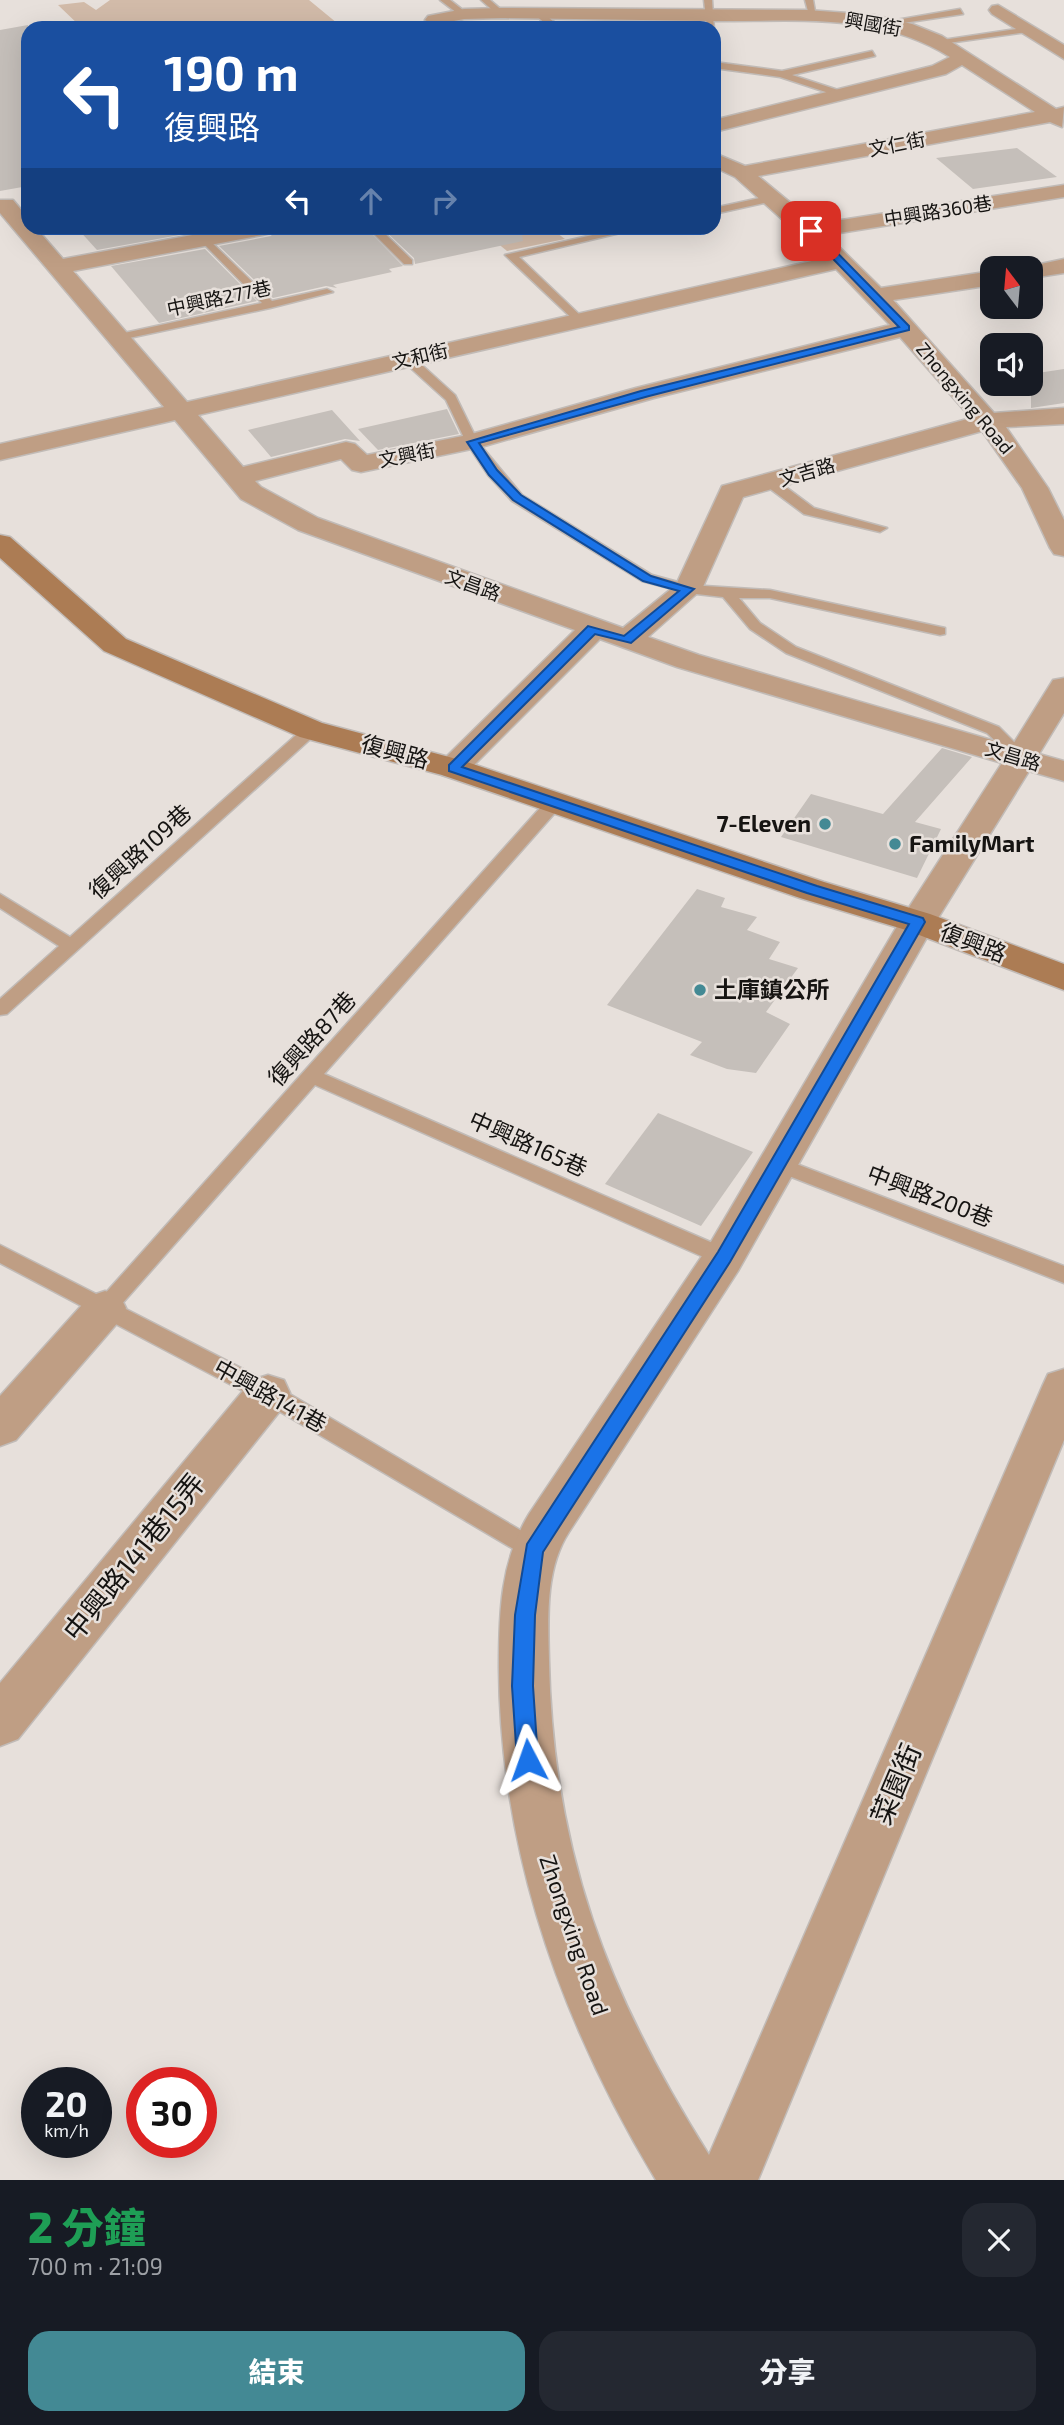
<!DOCTYPE html>
<html lang="zh-TW">
<meta charset="utf-8">
<style>
:root{--surface:#171b24;--page:#242831;--text:#f1f3f6;--muted:#9ea1a6;--accent:#438994}
body{margin:0;font-family:"Exo 2","Noto Sans TC",sans-serif;background:var(--page);color:var(--text);height:100vh;display:flex;flex-direction:column;font-size:26px;white-space:nowrap}
*{box-sizing:border-box;margin:0}
p{font-size:23px;color:var(--muted)}
.icon{flex:none;width:38px;height:38px;fill:none;stroke:currentColor;stroke-width:2;stroke-linecap:round;stroke-linejoin:round}
.map{position:relative;height:2180px;overflow:hidden}
.details{display:flex;flex-direction:column;background:var(--surface);flex:1}
.details>*{flex:none}
.top-card{position:absolute;left:21px;top:21px;width:700px;height:214px;border-radius:21px;box-shadow:0 7px 28px #0002;background:#1a4fa0;color:#fff;overflow:hidden}
.needle{width:46px;rotate:344deg}
.fabs{position:absolute;left:980px;top:256px;display:grid;gap:14px}
.fabs a{display:grid;place-items:center;width:63px;height:63px;border-radius:14px;background:var(--surface);box-shadow:0 7px 28px #0002;font-size:35px}
.speed{position:absolute;left:21px;top:2067px;display:flex;gap:14px;font-size:35px;font-weight:700;text-align:center}
.speed>*{display:grid;place-content:center;width:91px;height:91px;border-radius:50%;background:var(--surface);box-shadow:0 7px 28px #0002;line-height:1}
.speed small{font-size:18px;font-weight:400}
.speed .limit{border:10px solid #d22;background:#fff;color:#111}
.pin{position:absolute;display:grid;place-items:center;width:60px;height:60px;color:#fff;margin:-30px;border-radius:14px;box-shadow:0 4px 10px #0006}
.me{position:absolute;width:77px;margin:-38px;rotate:356deg;stroke-linejoin:round;filter:drop-shadow(0 0 5px #0008)}
.turn{display:flex;align-items:center;gap:24px;height:147px;padding:0 28px;font-size:32px}
.turn .icon{width:91px;height:91px;stroke-width:2.5}
.turn b{display:block;font-size:49px;line-height:60px}
.lanes{display:flex;align-items:center;height:66px;padding:0 28px;background:#0003;justify-content:center;gap:35px;direction:ltr}
.lanes .off{opacity:.35}
.round{display:grid;place-items:center;flex:none;width:74px;height:74px;border-radius:21px;background:var(--page)}
.summary{display:flex;align-items:center;justify-content:space-between;height:119px;padding:0 28px}
h1{font-size:42px;font-weight:800;line-height:52px;color:#1e9e55}
.button{display:flex;gap:14px;margin-top:auto;padding:14px 28px}
.button a{flex:1;height:80px;border-radius:21px;background:var(--accent);color:#fff;font-size:28px;font-weight:800;line-height:80px;text-align:center}
.button a+a{background:var(--page);color:var(--text)}
.map>svg:first-child{display:block}
.green{fill:#d2bba9}
.building{fill:#c5bfba}
.lines{fill:none;stroke-linecap:round;stroke-linejoin:round}
.lane-casing{stroke:#c1bbb7;stroke-width:3}
.street-casing{stroke:#c1bbb7;stroke-width:3}
.secondary-casing{stroke:#c1bbb7;stroke-width:3}
.lane{fill:#bf9e84;fill-rule:evenodd}
.street{fill:#bf9e84;fill-rule:evenodd}
.secondary{fill:#ac7c54;fill-rule:evenodd}
.route{fill:#1a73e8;stroke:#114b97;stroke-width:2}
.poi-dot{fill:#438994;stroke:#e7e0db;stroke-width:2.5}
.labels{text-anchor:middle;stroke-width:5;stroke-linejoin:round;paint-order:stroke}
.far-street-label{font-size:19px;fill:#161412;stroke:#e7e0db}
.street-label{font-size:23px;fill:#161412;stroke:#e7e0db}
.poi-label{font-size:23px;font-weight:bold;fill:#161412;stroke:#e7e0db;text-anchor:start}
.near-street-label{font-size:28px;fill:#161412;stroke:#e7e0db}
</style>
<div class="map">
<svg width="1064" height="2180" viewBox="0 0 1064 2180">
<rect width="100%" height="100%" fill="#e7e0db"/>
<g class="green">
<path d="M 110,0 L 309,0 L 343,28 L 82,28 L 58,5 L 84,2 L 96,10 Z"/>
<path d="M 479,228 L 550,228 L 565,239 L 507,251 Z"/>
</g>
<g class="building">
<path d="M 28,25 L 28,186 L 0,191 L 0,30 Z"/>
<path d="M 1017,148 L 1057,177 L 973,189 L 936,158 Z"/>
<path d="M 77,228 L 218,228 L 97,250 Z"/>
<path d="M 276,228 L 366,228 L 403,266 L 389,269 L 392,272 L 333,285 L 337,288 L 326,286 L 273,298 L 219,246 L 271,236 Z"/>
<path d="M 382,228 L 521,228 L 523,241 L 415,264 L 414,258 Z"/>
<path d="M 205,249 L 257,301 L 159,323 L 111,266 Z"/>
<path d="M 1064,369 L 1064,403 L 1031,408 L 1031,374 Z"/>
<path d="M 447,409 L 459,434 L 378,450 L 358,429 Z"/>
<path d="M 332,410 L 360,441 L 345,439 L 271,457 L 248,430 Z"/>
<path d="M 942,748 L 972,757 L 915,822 L 941,829 L 917,878 L 781,837 L 811,794 L 883,814 Z"/>
<path d="M 697,889 L 725,898 L 721,907 L 757,917 L 747,930 L 780,942 L 769,959 L 798,968 L 766,1012 L 790,1024 L 756,1073 L 727,1069 L 690,1055 L 702,1042 L 607,1005 Z"/>
<path d="M 658,1113 L 753,1152 L 701,1226 L 605,1184 Z"/>
</g>
<g class="lines">
<g class="lane-casing">
<g id="lane">
<path d="M 440,0 L 450,0 L 468,14 L 461,16 Z"/>
<path d="M 481,0 L 490,0 L 505,13 L 498,15 Z"/>
<path d="M 704,0 L 712,0 L 714,30 L 707,28 Z"/>
<path d="M 805,0 L 813,0 L 816,17 L 809,15 Z"/>
<path d="M 960,9 L 963,14 L 883,26 L 879,23 Z"/>
<path d="M 535,11 L 541,11 L 561,28 L 551,28 L 535,15 Z"/>
<path d="M 1030,27 L 1027,32 L 941,44 L 936,41 Z"/>
<path d="M 872,51 L 875,56 L 792,75 L 841,91 L 838,96 L 780,77 L 714,68 L 714,62 L 782,71 Z"/>
<path d="M 769,196 L 774,199 L 773,201 L 714,214 L 714,208 Z"/>
<path d="M 368,228 L 379,228 L 412,260 L 412,264 L 404,264 Z"/>
<path d="M 623,228 L 641,228 L 519,257 L 583,318 L 585,321 L 579,325 L 505,255 Z"/>
<path d="M 205,236 L 272,301 L 327,289 L 333,292 L 270,308 L 115,341 L 115,335 L 262,303 L 201,241 L 201,237 Z"/>
<path d="M 404,356 L 412,356 L 455,395 L 478,442 L 522,495 L 652,575 L 689,585 L 770,590 L 945,628 L 945,634 L 940,635 L 770,598 L 739,598 L 760,623 L 796,647 L 999,727 L 1030,758 L 1028,761 L 1016,761 L 987,733 L 786,653 L 750,629 L 723,597 L 688,593 L 642,581 L 512,501 L 488,475 L 466,442 L 446,400 L 404,362 Z"/>
<path d="M 765,479 L 775,479 L 814,508 L 887,528 L 880,532 L 804,514 L 765,485 Z"/>
<path d="M 311,725 L 317,727 L 317,733 L 7,1014 L 0,1015 L 0,999 L 59,946 L 0,908 L 0,894 L 70,937 L 305,727 Z"/>
<path d="M 555,797 L 563,802 L 561,806 L 324,1074 L 731,1251 L 734,1257 L 731,1263 L 717,1263 L 315,1085 L 120,1306 L 276,1386 L 542,1543 L 546,1550 L 542,1557 L 534,1561 L 260,1400 L 0,1263 L 0,1245 L 102,1297 L 549,798 Z"/>
<path d="M 778,1157 L 1064,1266 L 1064,1283 L 771,1169 L 768,1164 L 771,1159 Z"/>
</g>
</g>
<g class="street-casing">
<g id="street">
<path d="M 998,5 L 1064,45 L 1064,59 L 992,14 L 989,10 L 992,6 Z"/>
<path d="M 501,8 L 807,10 L 874,15 L 912,24 L 942,36 L 1056,109 L 1064,107 L 1062,127 L 1050,122 L 758,176 L 816,224 L 1064,185 L 1064,197 L 827,235 L 881,288 L 992,271 L 992,285 L 893,300 L 994,413 L 1064,408 L 1064,424 L 1006,427 L 1048,488 L 1064,520 L 1064,556 L 1054,554 L 1050,548 L 1022,488 L 982,431 L 743,497 L 702,589 L 648,637 L 699,655 L 1012,746 L 1053,680 L 1064,678 L 1064,713 L 1039,754 L 1064,761 L 1064,781 L 1029,771 L 935,923 L 738,1271 L 569,1532 C 545,1569 548,1618 549,1661 C 553,1852 608,1995 709,2155 L 1042,1387 L 1048,1374 L 1064,1369 L 1064,1440 L 758,2180 L 656,2180 C 562,2024 500,1852 499,1668 C 499,1614 500,1562 529,1514 L 708,1247 L 899,923 L 1002,763 L 677,667 L 600,639 L 464,775 L 453,778 L 442,775 L 437,768 L 442,761 L 575,630 L 298,530 L 241,499 L 175,420 L 0,460 L 0,444 L 164,407 L 0,213 L 0,200 L 13,200 L 28,218 L 28,228 L 36,228 L 63,259 L 230,228 L 273,228 L 270,233 L 262,235 L 73,271 L 187,402 L 825,258 L 735,177 L 714,167 L 714,153 L 745,166 L 1035,112 L 962,65 L 946,74 L 714,132 L 714,120 L 932,66 L 950,57 C 877,11 792,22 710,21 C 640,20 571,19 501,18 L 464,19 L 434,25 L 425,20 L 428,16 L 464,9 ZM 836,269 L 890,325 L 636,388 L 468,435 L 367,455 L 355,444 L 346,442 L 243,467 L 198,415 ZM 900,337 L 971,418 L 722,486 L 676,585 L 623,628 L 318,518 L 261,487 L 255,481 L 341,459 L 352,470 L 361,472 L 481,447 L 654,398 Z"/>
<path d="M 1064,259 L 1064,273 L 1031,278 L 1031,268 L 1022,268 Z"/>
<path d="M 105,1291 L 120,1296 L 126,1308 L 120,1320 L 16,1440 L 0,1446 L 0,1396 L 90,1296 Z"/>
<path d="M 268,1375 L 284,1380 L 290,1393 L 284,1406 L 18,1739 L 0,1746 L 0,1683 L 252,1380 Z"/>
</g>
</g>
<g class="secondary-casing">
<path id="secondary" d="M 0,535 L 10,537 L 126,639 L 322,723 L 464,761 L 824,882 L 930,914 L 1064,964 L 1064,990 L 906,930 L 800,898 L 442,775 L 300,737 L 104,651 L 0,558 Z"/>
</g>
<use href="#lane" class="lane"/>
<use href="#street" class="street"/>
<use href="#secondary" class="secondary"/>
</g>
<path class="route" d="M 808,229 L 814,229 L 909,326 L 909,330 L 649,396 L 479,443 L 497,470 L 521,495 L 651,576 L 694,589 L 631,643 L 595,634 L 462,767 L 817,886 L 923,918 L 925,922 L 730,1262 L 543,1552 L 535,1615 L 533,1686 L 538,1760 L 535,1767 L 528,1770 L 520,1767 L 517,1760 L 512,1686 L 515,1615 L 527,1544 L 718,1252 L 909,924 L 807,893 L 449,771 L 449,765 L 588,626 L 624,636 L 679,591 L 643,581 L 513,500 L 489,475 L 467,442 L 641,391 L 899,327 L 808,233 Z"/>
<g class="poi-dot">
<circle cx="825" cy="824" r="7"/>
<circle cx="895" cy="844" r="7"/>
<circle cx="700" cy="990" r="7"/>
</g>
<g class="labels">
<g class="far-street-label">
<text transform="translate(873 24) rotate(10)" y="7">興國街</text>
<text transform="translate(897 144) rotate(-11)" y="7">文仁街</text>
<text transform="translate(938 211) rotate(-9)" y="7">中興路360巷</text>
<text transform="translate(219 298) rotate(-12)" y="7">中興路277巷</text>
<text transform="translate(420 356) rotate(-13)" y="7">文和街</text>
<text transform="translate(965 398) rotate(50)" y="7">Zhongxing Road</text>
<text transform="translate(407 455) rotate(-11)" y="7">文興街</text>
<text transform="translate(807 472) rotate(-16)" y="7">文吉路</text>
<text transform="translate(473 585) rotate(20)" y="7">文昌路</text>
<text transform="translate(1013 756) rotate(17)" y="7">文昌路</text>
</g>
<g class="street-label">
<text transform="translate(395 752) rotate(15)" y="8">復興路</text>
<text transform="translate(140 852) rotate(-42)" y="8">復興路109巷</text>
<text transform="translate(973 943) rotate(21)" y="8">復興路</text>
<text transform="translate(312 1039) rotate(-48)" y="8">復興路87巷</text>
<text transform="translate(528 1144) rotate(24)" y="8">中興路165巷</text>
<text transform="translate(930 1196) rotate(21)" y="8">中興路200巷</text>
<text transform="translate(270 1396) rotate(29)" y="8">中興路141巷</text>
<text transform="translate(574 1935) rotate(71)" y="8">Zhongxing Road</text>
</g>
<g class="poi-label">
<text x="811" y="832" text-anchor="end">7-Eleven</text>
<text x="909" y="852">FamilyMart</text>
<text x="714" y="998">土庫鎮公所</text>
</g>
<g class="near-street-label">
<text transform="translate(134 1557) rotate(-51)" y="10">中興路141巷15弄</text>
<text transform="translate(896 1784) rotate(-67)" y="10">菜園街</text>
</g>
</g>
</svg>
<div class="fabs">
<a><svg class="needle" viewBox="-14 -14 28 28"><path d="M0-13l5 13h-10z" fill="#e53935"/><path d="M0 13l5-13h-10z" fill="#9ea1a6"/></svg></a>
<a><svg class="icon" aria-label="sound" viewBox="0 0 24 24"><path d="M4 9h4l5-4v14l-5-4H4zM17 9q2 3 0 6"/></svg></a>
</div>
<div class="speed"><div>20<small>km/h</small></div><div class="limit">30</div></div>
<div class="pin" style="left:811px;top:231px;background:#d93025"><svg class="icon" aria-label="arrive" viewBox="0 0 24 24"><path d="M6 21V4h12l-3 4 3 4H6"/></svg></div>
<svg class="me" style="left:528px;top:1760px" viewBox="-20 -20 40 40"><path d="M0-17L14 15 0 8-14 15z" fill="#1a73e8" stroke="#fff" stroke-width="4"/></svg>
<div class="top-card">
<div class="turn"><svg class="icon" aria-label="left" viewBox="0 0 24 24"><path d="M17 20v-9H6M10 6l-5 5 5 5"/></svg><div><b>190 m</b>復興路</div></div>
<div class="lanes"><svg class="icon" aria-label="left" viewBox="0 0 24 24"><path d="M17 20v-9H6M10 6l-5 5 5 5"/></svg><svg class="icon off" aria-label="ahead" viewBox="0 0 24 24"><path d="M12 20V5M6 11l6-6 6 6"/></svg><svg class="icon off" aria-label="right" viewBox="0 0 24 24"><path d="M7 20v-9h11M14 6l5 5-5 5"/></svg></div>
</div>
</div>
<section class="details">
<div class="summary"><div><h1>2 分鐘</h1><p>700 m · 21:09</p></div><a class="round"><svg class="icon" aria-label="close" viewBox="0 0 24 24"><path d="M6 6l12 12M18 6L6 18"/></svg></a></div>
<div class="button"><a>結束</a><a>分享</a></div>
</section>
